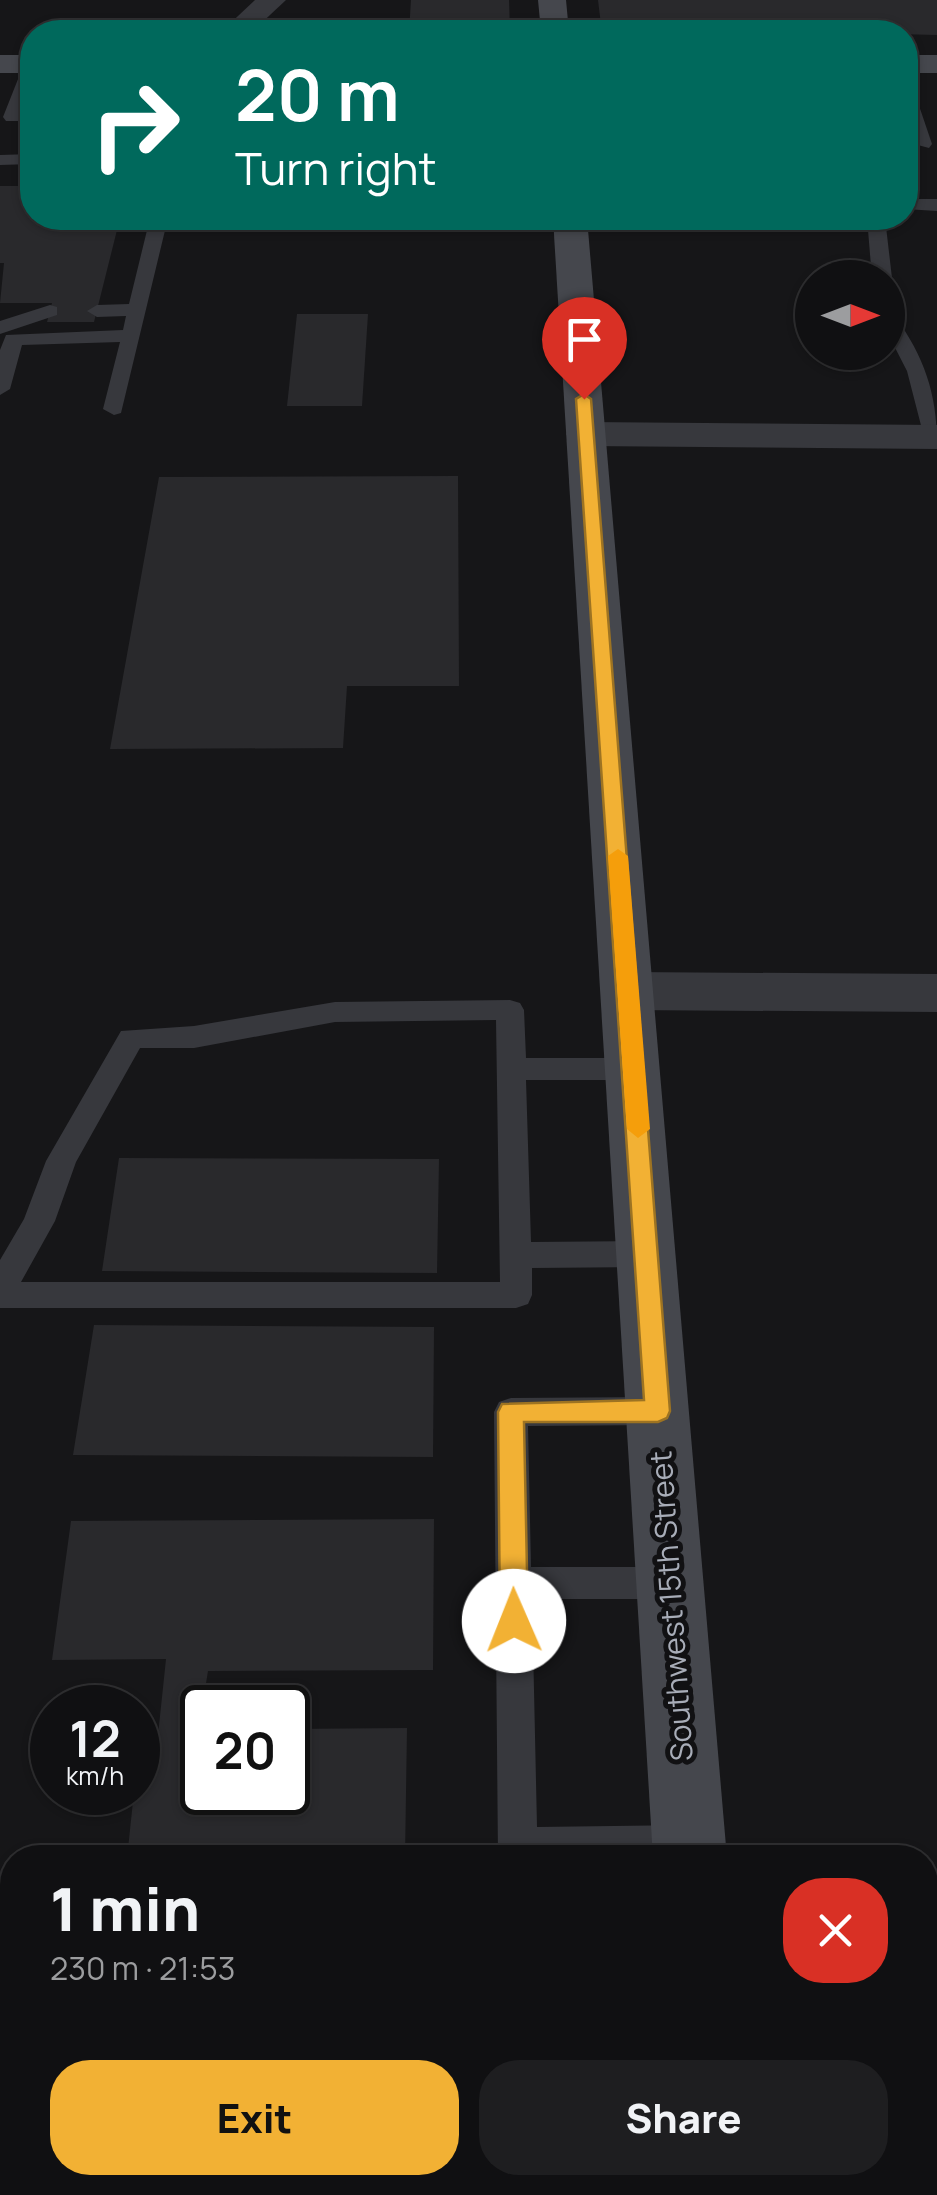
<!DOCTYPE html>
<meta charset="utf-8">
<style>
:root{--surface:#101012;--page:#1e1e20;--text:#f1f3f6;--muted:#9c9d9f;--line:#303032;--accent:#f2b134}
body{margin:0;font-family:Manrope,sans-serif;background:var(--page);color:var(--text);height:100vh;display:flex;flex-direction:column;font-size:38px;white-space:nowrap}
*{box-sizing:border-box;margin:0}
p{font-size:32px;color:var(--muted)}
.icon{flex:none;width:55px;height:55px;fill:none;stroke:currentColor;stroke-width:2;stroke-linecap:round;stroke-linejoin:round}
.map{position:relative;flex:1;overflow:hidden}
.sheet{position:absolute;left:0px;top:1845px;width:938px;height:350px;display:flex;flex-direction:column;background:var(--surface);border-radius:40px 40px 0 0;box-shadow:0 2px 8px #0004,0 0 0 2px var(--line)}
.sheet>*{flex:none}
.banner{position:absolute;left:20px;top:20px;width:898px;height:210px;border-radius:40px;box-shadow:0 2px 8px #0004,0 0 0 2px var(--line);background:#00695c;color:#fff;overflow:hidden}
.needle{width:65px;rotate:90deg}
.tools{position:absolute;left:795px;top:260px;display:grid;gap:20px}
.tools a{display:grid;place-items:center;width:110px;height:110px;border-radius:50%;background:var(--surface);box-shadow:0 2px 8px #0004,0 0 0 2px var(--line);font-size:50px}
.speed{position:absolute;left:30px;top:1685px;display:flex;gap:20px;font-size:50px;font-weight:700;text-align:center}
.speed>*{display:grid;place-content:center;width:130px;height:130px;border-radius:50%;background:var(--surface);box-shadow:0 2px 8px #0004,0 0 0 2px var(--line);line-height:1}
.speed small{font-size:25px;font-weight:400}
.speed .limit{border:5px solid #111;border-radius:15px;background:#fff;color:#111}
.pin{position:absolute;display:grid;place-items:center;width:85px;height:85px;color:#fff;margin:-102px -42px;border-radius:50% 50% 50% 0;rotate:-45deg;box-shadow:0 0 10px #0007}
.pin .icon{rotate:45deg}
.me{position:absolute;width:110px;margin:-55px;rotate:359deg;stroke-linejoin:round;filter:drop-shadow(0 0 8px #0008)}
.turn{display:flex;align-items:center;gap:35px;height:210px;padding:0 50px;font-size:45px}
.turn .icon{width:130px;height:130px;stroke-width:2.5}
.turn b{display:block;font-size:70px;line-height:85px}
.round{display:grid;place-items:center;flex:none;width:105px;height:105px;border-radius:40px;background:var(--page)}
.head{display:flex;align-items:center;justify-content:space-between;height:170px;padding:0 50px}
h1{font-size:60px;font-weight:800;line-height:75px}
.cta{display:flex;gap:20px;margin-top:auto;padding:20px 50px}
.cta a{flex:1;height:115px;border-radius:40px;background:var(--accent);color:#111;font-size:40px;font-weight:800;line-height:115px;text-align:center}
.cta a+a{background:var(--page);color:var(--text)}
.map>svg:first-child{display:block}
.built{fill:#222225}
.building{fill:#29292c}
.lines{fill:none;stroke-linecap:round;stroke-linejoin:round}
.lane{fill:#37383d;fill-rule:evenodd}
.street{fill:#37383d;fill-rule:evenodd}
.secondary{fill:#45474d;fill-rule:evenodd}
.route{fill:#f2b134;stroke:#9d7322;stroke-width:2.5}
.slow{fill:#f59e0b}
.labels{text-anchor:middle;stroke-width:10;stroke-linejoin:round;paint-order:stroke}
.street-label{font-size:30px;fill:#a8adb8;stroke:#111113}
</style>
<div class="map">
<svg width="937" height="2195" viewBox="0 0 937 2195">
<rect width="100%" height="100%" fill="#161618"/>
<path class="built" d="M 0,2084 L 12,2120 L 12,2182 L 35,2183 L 39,2195 L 0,2195 Z"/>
<g class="building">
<path d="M 411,0 L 509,0 L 510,32 L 409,32 Z"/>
<path d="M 598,0 L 937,0 L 937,35 L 813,32 L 811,25 L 601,25 Z"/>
<path d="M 0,186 L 32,186 L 32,218 L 120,218 L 94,322 L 47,322 L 52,303 L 0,303 L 4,263 L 0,263 Z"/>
<path d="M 259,218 L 368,218 L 367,232 L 257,232 Z"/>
<path d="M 297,314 L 368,314 L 362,406 L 287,406 Z"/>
<path d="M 458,476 L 459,686 L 347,686 L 343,748 L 110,749 L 159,477 Z"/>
<path d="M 119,1158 L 439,1159 L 437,1273 L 102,1271 Z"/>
<path d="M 94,1325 L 434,1327 L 433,1457 L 73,1455 Z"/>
<path d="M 434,1519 L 433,1670 L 208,1671 L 202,1708 L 202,1792 L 288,1792 L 288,1729 L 407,1728 L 405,1858 L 127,1858 L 134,1792 L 138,1792 L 140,1735 L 158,1735 L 166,1659 L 52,1660 L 71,1521 Z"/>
</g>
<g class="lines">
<g class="lane">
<path d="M 32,59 L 32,85 L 23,111 L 32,111 L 32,121 L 6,121 L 3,117 L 24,64 Z"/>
<path d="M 905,83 L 913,88 L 932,144 L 929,148 L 914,144 L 905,115 Z"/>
<path d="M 32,154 L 32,164 L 0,165 L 0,155 Z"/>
<path d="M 905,199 L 937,199 L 937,211 L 905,209 Z"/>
<path d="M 150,218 L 168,218 L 121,413 L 114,415 L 103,409 L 120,342 L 22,345 L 10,389 L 0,395 L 0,350 L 6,335 L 123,330 L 126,316 L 97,317 L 87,311 L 97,305 L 129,304 Z"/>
<path d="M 867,218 L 885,218 L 892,278 L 889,282 L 888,278 L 872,278 Z"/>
<path d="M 50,305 L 57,307 L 57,315 L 0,334 L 0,321 Z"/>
<path d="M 888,314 L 895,316 C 924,357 937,393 937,443 L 924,437 L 907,371 L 888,334 Z"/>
<path d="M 510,1000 L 520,1003 L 524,1010 L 526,1058 L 634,1058 L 644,1061 L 649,1069 L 644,1077 L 634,1080 L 526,1080 L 531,1242 L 647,1241 L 658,1245 L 663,1254 L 658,1263 L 647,1267 L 532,1268 L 532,1295 L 528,1304 L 516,1308 L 0,1308 L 0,1260 L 24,1219 L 46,1161 L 121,1031 L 194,1026 L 335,1002 ZM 496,1020 L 500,1282 L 21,1282 L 55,1221 L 76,1162 L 140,1048 L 194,1048 L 335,1022 Z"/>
<path d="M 658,1397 L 670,1401 L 675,1411 L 670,1421 L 658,1425 L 528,1426 L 531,1567 L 670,1567 L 683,1571 L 688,1583 L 683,1595 L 670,1599 L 532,1599 L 537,1827 L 689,1825 L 703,1831 L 709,1845 L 704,1858 L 498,1858 L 494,1412 L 499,1402 L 511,1398 Z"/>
<path d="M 0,1940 L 12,1946 L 12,2025 L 0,2020 Z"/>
<path d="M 54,2182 L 99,2182 L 104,2195 L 59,2195 Z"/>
<rect x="504" y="2182" width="44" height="13"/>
</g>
<g class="street">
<path d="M 255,0 L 286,0 L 252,32 L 221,32 Z"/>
<path d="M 586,422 L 937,425 L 937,449 L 586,446 L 572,442 L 566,434 L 572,426 Z"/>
<path d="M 628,972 L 937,974 L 937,1012 L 628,1010 L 609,1004 L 602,991 L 609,978 Z"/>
<rect x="925" y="2097" width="12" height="80"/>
</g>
<g class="secondary">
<path d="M 538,0 L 566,0 L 569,32 L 541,32 Z"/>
<rect x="0" y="55" width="32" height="18"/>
<rect x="905" y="55" width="32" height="18"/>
<path d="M 553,218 L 587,218 L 727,1858 L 653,1858 Z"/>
<path d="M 675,2182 L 756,2182 L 757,2195 L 675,2195 Z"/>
</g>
</g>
<path class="route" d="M 584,394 L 591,399 L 670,1411 L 667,1418 L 658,1422 L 524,1422 L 528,1621 L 524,1630 L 514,1634 L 504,1630 L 500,1621 L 498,1412 L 502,1404 L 644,1400 L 576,399 Z"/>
<path class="slow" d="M 618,849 L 628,856 L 650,1129 L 638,1138 L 627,1129 L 608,856 Z"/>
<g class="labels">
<g class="street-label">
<text transform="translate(672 1606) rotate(-94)" y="10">Southwest 15th Street</text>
</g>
</g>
</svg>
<div class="tools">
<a><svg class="needle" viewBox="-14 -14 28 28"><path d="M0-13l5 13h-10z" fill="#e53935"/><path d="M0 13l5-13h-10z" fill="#9c9d9f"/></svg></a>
</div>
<div class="speed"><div>12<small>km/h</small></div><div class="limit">20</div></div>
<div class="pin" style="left:584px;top:399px;background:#d93025"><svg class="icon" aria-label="arrive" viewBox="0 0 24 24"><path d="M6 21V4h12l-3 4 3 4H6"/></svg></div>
<svg class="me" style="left:514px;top:1621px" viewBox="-20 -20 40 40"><circle r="19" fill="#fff"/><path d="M0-13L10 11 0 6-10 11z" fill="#f2b134"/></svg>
<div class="banner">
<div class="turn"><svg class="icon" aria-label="right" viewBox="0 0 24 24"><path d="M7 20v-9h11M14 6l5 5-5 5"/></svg><div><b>20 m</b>Turn right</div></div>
</div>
<section class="sheet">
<div class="head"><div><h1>1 min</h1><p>230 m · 21:53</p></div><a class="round" style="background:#d93025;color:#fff"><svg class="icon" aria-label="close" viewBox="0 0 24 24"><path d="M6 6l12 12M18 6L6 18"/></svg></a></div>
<div class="cta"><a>Exit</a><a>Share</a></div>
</section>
</div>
